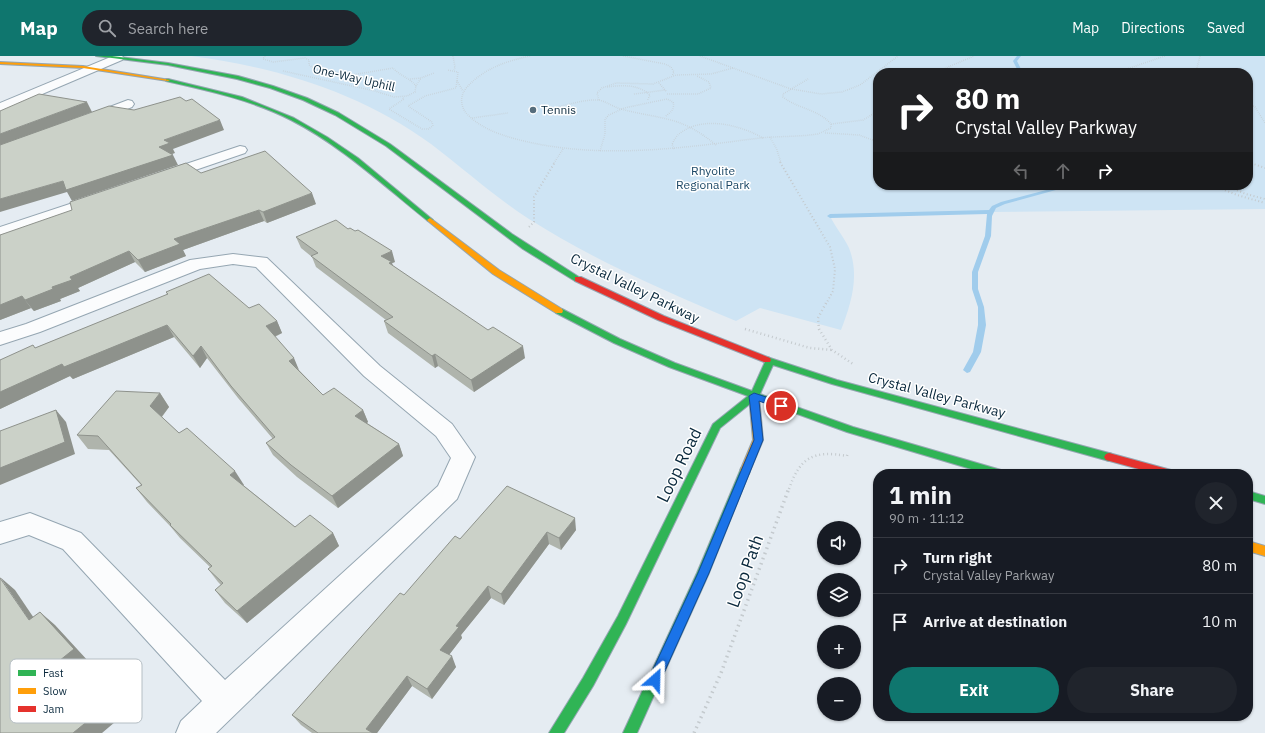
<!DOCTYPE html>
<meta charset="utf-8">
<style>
:root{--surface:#171b24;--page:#20242c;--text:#f1f3f6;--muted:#9ea1a6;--line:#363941;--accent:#0f766e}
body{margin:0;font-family:"IBM Plex Sans",sans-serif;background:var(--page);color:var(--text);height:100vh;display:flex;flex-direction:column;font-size:15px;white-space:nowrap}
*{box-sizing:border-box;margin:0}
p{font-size:13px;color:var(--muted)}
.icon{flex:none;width:22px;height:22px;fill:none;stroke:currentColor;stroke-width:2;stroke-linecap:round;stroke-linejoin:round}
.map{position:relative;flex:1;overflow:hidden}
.drawer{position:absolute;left:873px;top:413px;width:380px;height:252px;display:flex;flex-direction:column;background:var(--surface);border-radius:16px;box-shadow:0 1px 3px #0004}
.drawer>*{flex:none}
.guide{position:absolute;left:873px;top:12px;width:380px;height:122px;border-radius:16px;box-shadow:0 1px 3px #0004;background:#202124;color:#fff;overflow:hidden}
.buttons{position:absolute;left:817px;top:465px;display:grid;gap:8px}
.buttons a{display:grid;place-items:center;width:44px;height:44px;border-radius:50%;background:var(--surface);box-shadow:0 1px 3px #0004;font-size:20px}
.pin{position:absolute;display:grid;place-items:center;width:34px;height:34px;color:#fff;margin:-17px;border:2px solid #fff;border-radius:50%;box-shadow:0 1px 4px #0007}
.me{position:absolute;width:44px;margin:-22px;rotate:25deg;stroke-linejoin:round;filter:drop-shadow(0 0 3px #0008)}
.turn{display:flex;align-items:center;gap:14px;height:84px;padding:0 16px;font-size:18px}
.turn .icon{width:52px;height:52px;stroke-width:2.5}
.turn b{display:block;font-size:28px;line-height:34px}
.lanes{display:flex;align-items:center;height:38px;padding:0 16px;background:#0003;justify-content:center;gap:20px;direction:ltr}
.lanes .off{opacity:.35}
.round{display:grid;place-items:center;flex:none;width:42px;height:42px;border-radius:21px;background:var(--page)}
.overview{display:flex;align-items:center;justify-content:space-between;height:68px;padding:0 16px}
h1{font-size:24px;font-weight:800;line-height:30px}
.button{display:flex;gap:8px;margin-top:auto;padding:8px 16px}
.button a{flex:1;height:46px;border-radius:24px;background:var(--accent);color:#fff;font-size:16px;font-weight:800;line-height:46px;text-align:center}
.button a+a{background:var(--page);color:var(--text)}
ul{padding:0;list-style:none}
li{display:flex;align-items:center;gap:12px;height:56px;padding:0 16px;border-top:1px solid var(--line)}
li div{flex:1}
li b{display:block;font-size:15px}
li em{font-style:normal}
header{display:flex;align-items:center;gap:24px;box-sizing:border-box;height:56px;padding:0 20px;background:var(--accent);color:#fff}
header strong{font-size:19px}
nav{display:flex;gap:22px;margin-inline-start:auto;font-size:14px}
.search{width:280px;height:36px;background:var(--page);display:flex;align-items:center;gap:10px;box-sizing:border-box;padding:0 14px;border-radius:22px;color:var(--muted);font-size:15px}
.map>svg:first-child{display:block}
.green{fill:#cee4f4;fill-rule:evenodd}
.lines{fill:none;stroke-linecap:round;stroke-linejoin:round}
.stream{fill:#a0ccec;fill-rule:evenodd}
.street-casing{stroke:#95a6b2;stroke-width:2}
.fast-casing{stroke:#95a6b2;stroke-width:2}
.slow-casing{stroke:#95a6b2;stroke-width:2}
.jam-casing{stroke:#95a6b2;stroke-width:2}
.path-far3{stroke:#c4cace;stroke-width:1.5;stroke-dasharray:0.5 1.5;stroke-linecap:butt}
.path-far2{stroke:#c4cace;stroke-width:2;stroke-dasharray:1 2.5;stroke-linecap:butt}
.path-far1{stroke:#c4cace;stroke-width:2.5;stroke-dasharray:1 3;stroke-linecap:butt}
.path{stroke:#c4cace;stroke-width:3.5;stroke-dasharray:1.5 4;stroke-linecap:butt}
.street{fill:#fbfcfd;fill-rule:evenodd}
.fast{fill:#30b455;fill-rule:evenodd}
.slow{fill:#ff9f0a;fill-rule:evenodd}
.jam{fill:#e5322d;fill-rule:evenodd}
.wall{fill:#afb4ac}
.shaded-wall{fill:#8e928c}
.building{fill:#cbd1c8;stroke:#8e928c}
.route{fill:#1a73e8;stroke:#114b97}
.poi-dot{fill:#566d7c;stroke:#fff;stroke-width:1.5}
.labels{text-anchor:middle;stroke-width:3;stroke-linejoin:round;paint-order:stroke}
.far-street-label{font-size:12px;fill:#09283c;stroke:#fff}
.far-poi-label{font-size:12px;fill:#09283c;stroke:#fff;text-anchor:start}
.far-park-label{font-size:12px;fill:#1b4765;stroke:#fff}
.street-label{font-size:14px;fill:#09283c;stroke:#fff}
.near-street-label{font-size:17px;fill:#09283c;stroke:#fff}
.key{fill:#fff;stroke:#b5bec4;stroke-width:1}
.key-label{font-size:11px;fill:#09283c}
</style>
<header>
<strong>Map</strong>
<div class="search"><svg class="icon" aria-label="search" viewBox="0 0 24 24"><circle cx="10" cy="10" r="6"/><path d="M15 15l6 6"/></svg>Search here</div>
<nav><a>Map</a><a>Directions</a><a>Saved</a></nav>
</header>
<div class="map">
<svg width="1265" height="677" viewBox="0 0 1265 677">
<rect width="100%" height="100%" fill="#e5ecf2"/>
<path class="green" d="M 191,0 L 1265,0 L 1265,153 L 992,156 L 830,160 C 835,171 844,181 849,192 C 860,220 851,248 841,274 L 760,252 L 736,265 C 665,235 595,205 529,163 C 495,141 464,113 431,88 C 361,37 277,11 191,0 ZM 878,17 L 1248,17 L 1248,129 L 878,129 Z"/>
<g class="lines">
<g class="stream">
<path d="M 1017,0 L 1021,0 L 1017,5 L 1023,17 L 1019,17 L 1013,5 Z"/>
<path d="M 1065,129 L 1074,129 L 1005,148 L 996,152 L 992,160 L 991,180 L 978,216 L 978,233 L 984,251 L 986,269 L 981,296 L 970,316 L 967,317 L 963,314 L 973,296 L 978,269 L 978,251 L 972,233 L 972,216 L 985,180 L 987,158 L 830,162 L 827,160 L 830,158 L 989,154 L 992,150 L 1001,146 Z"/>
</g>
<g class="street-casing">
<g id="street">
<path d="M 113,0 L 122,0 L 124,2 L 122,4 L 0,56 L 0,47 Z"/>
<path d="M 128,44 L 132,45 L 134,48 L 132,51 L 96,66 L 86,66 L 84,63 L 86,60 Z"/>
<path d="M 240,90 L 245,91 L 247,94 L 245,97 L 169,123 L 164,124 L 159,123 L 157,120 L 159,117 Z"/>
<path d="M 100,138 L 106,140 L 108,143 L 106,146 L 0,181 L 0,171 Z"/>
<path d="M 233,198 L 267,202 L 380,310 L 452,368 L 475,401 L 457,443 L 216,677 L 176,677 L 181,665 L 202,645 L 63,493 L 29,479 L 0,488 L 0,466 L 30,457 L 81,477 L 225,624 L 438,430 L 451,402 L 436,380 L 364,320 L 256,211 L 233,208 L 200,213 L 40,276 L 0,289 L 0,276 L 26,268 L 190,204 Z"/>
</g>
</g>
<g class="fast-casing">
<g id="fast">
<path d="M 96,0 L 112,0 L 168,7 L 238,20 L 273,30 L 307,42 L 339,57 L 390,88 L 512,178 L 582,223 L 581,225 L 575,225 L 523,193 L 386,90 L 335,59 L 303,44 L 270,32 L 237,23 L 168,9 Z"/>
<path d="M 168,23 L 242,41 L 294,62 L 327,81 L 358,102 L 433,164 L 432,165 L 428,165 C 384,130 342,90 291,64 C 252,44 209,35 166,25 L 166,23 Z"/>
<path d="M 556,253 L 562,253 L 620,283 L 675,307 L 752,335 L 765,306 L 763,304 L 767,301 L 837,324 L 1109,397 L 1112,398 L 1114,401 L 1112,404 L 1109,405 L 832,328 L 773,309 L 760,338 L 853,371 L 1001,414 L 1005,415 L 1006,418 L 988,418 L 847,376 L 756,343 L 720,372 L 626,568 L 593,630 L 564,677 L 549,677 L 583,622 L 618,560 L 713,368 L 748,340 L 669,311 L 614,287 L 556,257 L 555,255 Z"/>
<path d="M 745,411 L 749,412 L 750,415 L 709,517 L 637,677 L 623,677 L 697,517 L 740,415 L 741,412 Z"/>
<path d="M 1248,435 L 1265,440 L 1265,448 L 1248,443 Z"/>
</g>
</g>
<g class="slow-casing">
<g id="slow">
<path d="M 0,6 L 83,10 L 170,24 L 168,25 L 83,12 L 0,8 Z"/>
<path d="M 430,162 L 499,214 L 562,253 L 563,255 L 562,257 L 556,257 L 493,218 L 428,165 L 427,164 Z"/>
<path d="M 754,337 L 759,340 L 763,384 L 750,415 L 749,418 L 745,419 L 741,418 L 740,415 L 753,384 L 749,340 Z"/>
<path d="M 1248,485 L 1265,490 L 1265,500 L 1248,495 Z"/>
</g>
</g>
<g class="jam-casing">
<g id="jam">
<path d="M 575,221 L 581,221 L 664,260 L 770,302 L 771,304 L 770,306 L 764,306 L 658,264 L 575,225 Z"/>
<path d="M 1109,397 L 1171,414 L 1175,415 L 1176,418 L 1157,418 L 1106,404 L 1104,401 L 1106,398 Z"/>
</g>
</g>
<g class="path-far3">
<path d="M 265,0 L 263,3 L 273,6 L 305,2 L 309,4 L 309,9 L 316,14 L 334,15 L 346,20 L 393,12 C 400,20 410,22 416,30"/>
<path d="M 453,0 L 455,11 L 454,14"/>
<path d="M 530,0 C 507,5 485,12 468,30 C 460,38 459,50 468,59 C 484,75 507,81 528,86 C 605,103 683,92 760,82 C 779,80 799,81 818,78 L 831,72 L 831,68 C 818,53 798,53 783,41 L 783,38 L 808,23"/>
<path d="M 623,0 L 665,8 L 671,11 L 674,16 L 672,20"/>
<path d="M 700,0 L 791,33 L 821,38 L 842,36 L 860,29 L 898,0"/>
<path d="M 1200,0 L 1197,12 L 1201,17"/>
<path d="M 283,15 L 375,35 L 394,41 L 407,40 L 415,36 L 416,30 L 421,22"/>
<path d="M 934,17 L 974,0"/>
<path d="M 1115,17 L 1165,0"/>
<path d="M 410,23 L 421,22 L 434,17"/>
<path d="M 457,25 L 463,35"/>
<path d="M 659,27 L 666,35"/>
<path d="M 607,31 C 622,29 638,28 650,39 L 647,45"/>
<path d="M 634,38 L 665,34"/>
<path d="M 667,38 L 698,38 L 711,32 L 709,26 L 697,20"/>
<path d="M 403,42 L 404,43 L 389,53 L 422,73 L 428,73 L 433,70 L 432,66 L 408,50 L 425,40 L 456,32 L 458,16 L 447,14"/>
<path d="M 599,44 L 597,37 L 602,32 L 616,27 L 653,28 L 676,19 L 711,18 L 733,12"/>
<path d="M 1248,47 L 1255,51 L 1265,67"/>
<path d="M 556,51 C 569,49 585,43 598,44 C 606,45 613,51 621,53 C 662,64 680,59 716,89"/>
<path d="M 472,62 L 508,57"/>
<path d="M 831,68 L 863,64 L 878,55"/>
<path d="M 825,77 L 859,79 L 878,86"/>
<path d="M 770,81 L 777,94 L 781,107"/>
<path d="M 674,93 L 672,88 C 674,85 676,80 679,78 C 702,59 740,69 763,82"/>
<path d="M 600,95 L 605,78 L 605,63 L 609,59 L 624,52 L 667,43 L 673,46 C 675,53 671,56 666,60"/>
<path d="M 1248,106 L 1251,107"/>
<path d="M 554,107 L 563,93"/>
</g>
<g class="path-far2">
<path d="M 780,106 L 830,191 L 835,213 L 833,235 L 826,248"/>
<path d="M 1248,106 L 1265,112"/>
<path d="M 1212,129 L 1237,139 L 1265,147"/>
<path d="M 1224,129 L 1246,138 L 1265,143"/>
<path d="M 529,171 L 534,166 L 534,141 L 555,106"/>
</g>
<g class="path-far1">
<path d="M 826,247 L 818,262 L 819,273 L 832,294 L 853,308 L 853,310"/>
<path d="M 745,273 L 810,292 L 832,294"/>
<path d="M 789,433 C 800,401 814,394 847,400 L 848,396"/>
</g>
<path class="path" d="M 694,677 L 721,617 L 789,432"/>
<use href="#street" class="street"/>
<use href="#fast" class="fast"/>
<use href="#slow" class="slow"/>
<use href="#jam" class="jam"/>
</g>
<g class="wall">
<path d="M 201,117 L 316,148 L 267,167 L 264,165 L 183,194 L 186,200 L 145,216 L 135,206 L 78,232 L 80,235 L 60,243 L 61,245 L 34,255 L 31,252 L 0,264 L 0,179 Z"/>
<path d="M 296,181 L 395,206 L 392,207 L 393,210 L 525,302 L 474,336 L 438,310 L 435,312 L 388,277 L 384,265 L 386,264 L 316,211 L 312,201 L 301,192 Z"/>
<path d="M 166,236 L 249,252 L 277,265 L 282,277 L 275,281 L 299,314 L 323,339 L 363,354 L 368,366 L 367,367 L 399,388 L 403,400 L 338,452 L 297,421 L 273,399 L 266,387 L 273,383 L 238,342 L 207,302 L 200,312 L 174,281 L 73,323 L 70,320 L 0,353 L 0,304 L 35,292 L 167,239 Z"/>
<path d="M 160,337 L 169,351 L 162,361 L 179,377 L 295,471 L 333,477 L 339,490 L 247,567 L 225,547 L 215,534 L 221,529 L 218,526 L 208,513 L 210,511 L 180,482 L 170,470 L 147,446 L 136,432 L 141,429 L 109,394 L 88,393 L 77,379 Z"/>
<path d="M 576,474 L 561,494 L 549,488 L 504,549 L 491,542 L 461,579 L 462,582 L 449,599 L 456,611 L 432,643 L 412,630 L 377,677 L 312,677 L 301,669 L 292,659 L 404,539 L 460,483 Z"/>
</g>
<g class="shaded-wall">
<path d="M 87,46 L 92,56 L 0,90 L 0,78 Z"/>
<path d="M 220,64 L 224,74 L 173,93 L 175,97 L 164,101 L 159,91 L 164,84 Z"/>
<path d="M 173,99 L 178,109 L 72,145 L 67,136 L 0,156 L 0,143 L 63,125 Z"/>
<path d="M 312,137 L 316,148 L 267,167 L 263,156 Z"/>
<path d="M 259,154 L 264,165 L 183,194 L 186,200 L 145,216 L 138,204 L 174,183 Z"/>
<path d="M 129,195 L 135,206 L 78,232 L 80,235 L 60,243 L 61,245 L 34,255 L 25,244 L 52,231 L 70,221 Z"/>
<path d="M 392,195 L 395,206 L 392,207 L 395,218 L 381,200 Z"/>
<path d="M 22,240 L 31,252 L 0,264 L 0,249 Z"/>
<path d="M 277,265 L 282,277 L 271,282 L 266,270 Z"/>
<path d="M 167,269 L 174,281 L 73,323 L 70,320 L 0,353 L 0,336 L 62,308 Z"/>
<path d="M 201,290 L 207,302 L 200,312 L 193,300 Z"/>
<path d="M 523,290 L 525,302 L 474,336 L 471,324 Z"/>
<path d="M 435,298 L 438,310 L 435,312 L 432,300 Z"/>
<path d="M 294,302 L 299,314 L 289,305 Z"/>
<path d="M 160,337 L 169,351 L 159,364 L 150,350 Z"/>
<path d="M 56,354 L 66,366 L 75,398 L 0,429 L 0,412 Z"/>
<path d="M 363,354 L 368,366 L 360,372 L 355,360 Z"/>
<path d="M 399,388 L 403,400 L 338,452 L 332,440 Z"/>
<path d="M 235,415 L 244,429 L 239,432 L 230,419 Z"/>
<path d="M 575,462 L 576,474 L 561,494 L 559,482 Z"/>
<path d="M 547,476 L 549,488 L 504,549 L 501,538 Z"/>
<path d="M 333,477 L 339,490 L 247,567 L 237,555 Z"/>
<path d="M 0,521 L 15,534 L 44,577 L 29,564 Z"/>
<path d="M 488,530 L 491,542 L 461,579 L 462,582 L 445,604 L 440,594 L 456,570 Z"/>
<path d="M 40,556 L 55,569 L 89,606 L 74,617 L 115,666 L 102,677 L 73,677 L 59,605 Z"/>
<path d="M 452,600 L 456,611 L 432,643 L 427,633 Z"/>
<path d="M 407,620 L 412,630 L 377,677 L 369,677 L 366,673 Z"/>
</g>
<g class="building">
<path d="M 39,38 L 87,46 L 0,78 L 0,55 Z"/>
<path d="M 180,41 L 186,45 L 192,43 L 220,64 L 164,84 L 170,87 L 159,91 L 173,99 L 66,134 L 63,125 L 0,143 L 0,89 L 109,50 L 134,54 Z"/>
<path d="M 265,95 L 312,137 L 263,156 L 259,154 L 174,183 L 180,188 L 138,204 L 129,195 L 70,221 L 72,224 L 52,231 L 53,233 L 25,244 L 22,240 L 0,249 L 0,179 L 72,154 L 70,146 L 186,107 L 201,117 Z"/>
<path d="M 336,164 L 348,173 L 350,172 L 355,175 L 358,174 L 392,195 L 381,200 L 392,206 L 389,207 L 488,274 L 493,271 L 523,290 L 471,324 L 435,298 L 432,300 L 384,265 L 393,261 L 311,200 L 318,197 L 296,181 Z"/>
<path d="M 209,218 L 249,252 L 259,248 L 277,265 L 266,270 L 294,302 L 289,305 L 323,339 L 334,332 L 363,354 L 355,360 L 399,388 L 332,440 L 291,409 L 266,387 L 275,381 L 231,330 L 201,290 L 193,300 L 167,269 L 64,311 L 62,308 L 0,336 L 0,304 L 33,289 L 35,292 L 168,238 L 166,236 Z"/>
<path d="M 116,335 L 160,337 L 150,350 L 179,377 L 187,372 L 235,415 L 230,419 L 295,471 L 310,459 L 333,477 L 237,555 L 215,534 L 223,527 L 208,513 L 212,510 L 170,469 L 171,468 L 136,432 L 142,429 L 98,380 L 77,379 Z"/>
<path d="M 56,354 L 65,386 L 0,412 L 0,375 Z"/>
<path d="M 507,430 L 575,462 L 559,482 L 547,476 L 501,538 L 488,530 L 456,570 L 459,571 L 440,594 L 452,600 L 427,633 L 407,620 L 366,673 L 373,677 L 318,677 L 292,659 L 400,537 L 404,539 L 455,480 L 460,483 Z"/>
<path d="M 0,522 L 29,564 L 40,556 L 74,593 L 59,605 L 100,655 L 73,677 L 0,677 Z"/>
</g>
<path class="route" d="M 754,337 L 784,347 L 786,350 L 781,353 L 759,345 L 763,384 L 709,517 L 659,628 L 655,630 L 650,628 L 648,624 L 698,517 L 754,384 L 749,340 Z"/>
<circle class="poi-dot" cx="533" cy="54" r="4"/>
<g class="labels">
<g class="far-street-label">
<text transform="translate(354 22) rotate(13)" y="4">One-Way Uphill</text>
</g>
<g class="far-poi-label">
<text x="541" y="58">Tennis</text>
</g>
<g class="far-park-label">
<text x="713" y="119">Rhyolite<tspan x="713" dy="14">Regional Park</tspan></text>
</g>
<g class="street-label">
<text transform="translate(635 232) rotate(26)" y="5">Crystal Valley Parkway</text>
<text transform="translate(937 339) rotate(15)" y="5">Crystal Valley Parkway</text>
</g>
<g class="near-street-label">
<text transform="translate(679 409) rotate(-64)" y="6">Loop Road</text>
<text transform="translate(745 515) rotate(-70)" y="6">Loop Path</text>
</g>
</g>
<rect x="10" y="603" width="132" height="64" rx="6" class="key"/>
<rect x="18" y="614" width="18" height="6" fill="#30b455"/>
<rect x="18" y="632" width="18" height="6" fill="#ff9f0a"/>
<rect x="18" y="650" width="18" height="6" fill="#e5322d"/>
<g class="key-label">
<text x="43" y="621">Fast</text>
<text x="43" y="639">Slow</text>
<text x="43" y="657">Jam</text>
</g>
</svg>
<div class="buttons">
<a><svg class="icon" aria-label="sound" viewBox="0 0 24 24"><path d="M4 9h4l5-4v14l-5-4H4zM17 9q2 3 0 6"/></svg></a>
<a><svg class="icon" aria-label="layers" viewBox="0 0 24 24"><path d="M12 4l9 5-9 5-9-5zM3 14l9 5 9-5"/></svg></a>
<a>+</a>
<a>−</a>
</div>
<div class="pin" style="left:781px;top:350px;background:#d93025"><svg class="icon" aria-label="arrive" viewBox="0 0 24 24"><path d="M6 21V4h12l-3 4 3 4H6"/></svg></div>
<svg class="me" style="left:655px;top:624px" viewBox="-20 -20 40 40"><path d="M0-17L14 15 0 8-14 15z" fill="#1a73e8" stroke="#fff" stroke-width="4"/></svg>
<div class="guide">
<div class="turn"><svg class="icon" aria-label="right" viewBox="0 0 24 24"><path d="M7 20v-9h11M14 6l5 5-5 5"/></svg><div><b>80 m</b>Crystal Valley Parkway</div></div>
<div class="lanes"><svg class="icon off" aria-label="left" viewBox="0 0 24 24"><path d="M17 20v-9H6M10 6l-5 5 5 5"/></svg><svg class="icon off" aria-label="ahead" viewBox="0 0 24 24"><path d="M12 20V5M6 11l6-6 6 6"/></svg><svg class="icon" aria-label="right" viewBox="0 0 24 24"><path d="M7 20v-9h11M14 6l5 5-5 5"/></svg></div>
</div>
<section class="drawer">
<div class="overview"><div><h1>1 min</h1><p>90 m · 11:12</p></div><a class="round"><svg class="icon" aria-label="close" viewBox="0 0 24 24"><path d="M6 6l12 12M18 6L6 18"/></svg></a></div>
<ul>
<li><svg class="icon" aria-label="right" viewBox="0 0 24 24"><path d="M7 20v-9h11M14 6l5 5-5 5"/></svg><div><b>Turn right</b><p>Crystal Valley Parkway</p></div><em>80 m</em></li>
<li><svg class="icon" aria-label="arrive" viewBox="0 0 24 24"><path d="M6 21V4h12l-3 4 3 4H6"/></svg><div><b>Arrive at destination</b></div><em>10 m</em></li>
</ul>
<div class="button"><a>Exit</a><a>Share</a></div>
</section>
</div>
